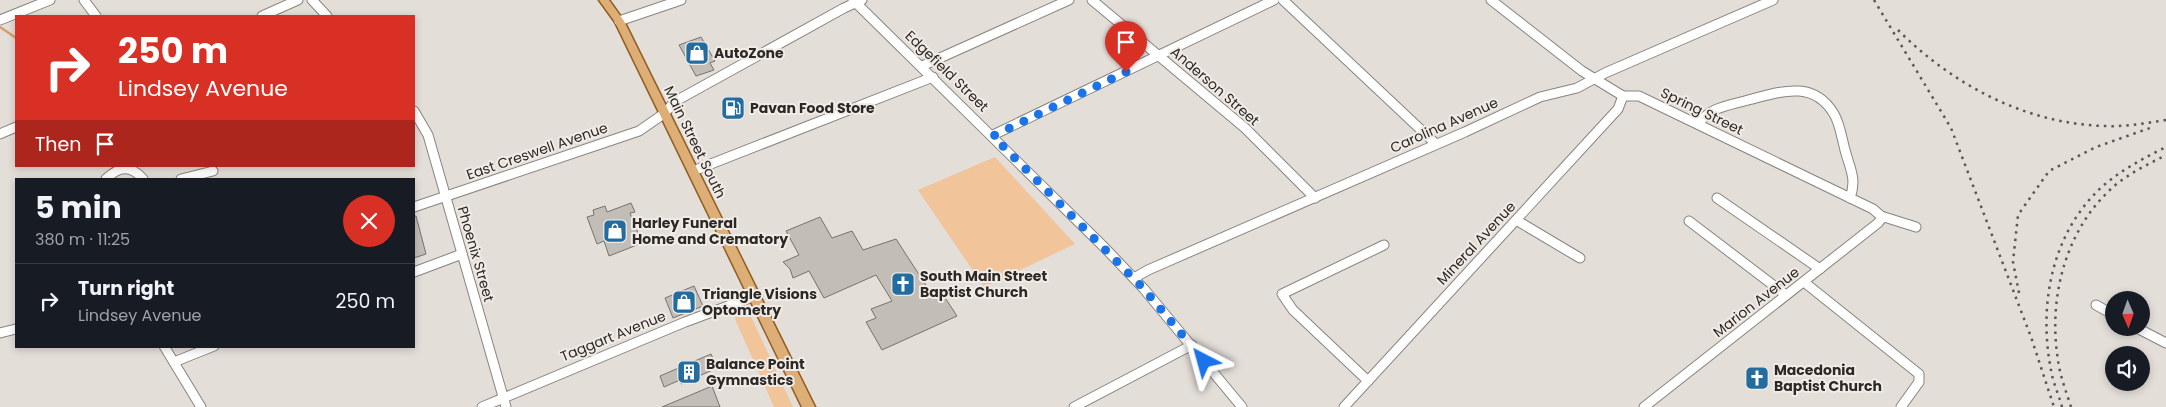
<!DOCTYPE html>
<meta charset="utf-8">
<style>
:root{--surface:#171b24;--page:#20242c;--text:#f1f3f6;--muted:#9ea1a6;--line:#363941}
body{margin:0;font-family:Poppins,sans-serif;background:var(--page);color:var(--text);height:100vh;display:flex;flex-direction:column;font-size:19px;white-space:nowrap}
*{box-sizing:border-box;margin:0}
p{font-size:16px;color:var(--muted)}
.icon{flex:none;width:28px;height:28px;fill:none;stroke:currentColor;stroke-width:2;stroke-linecap:round;stroke-linejoin:round}
.map{position:relative;flex:1;overflow:hidden}
.panel{position:absolute;left:15px;top:178px;width:400px;height:170px;display:flex;flex-direction:column;background:var(--surface);border-radius:0px;box-shadow:0 2px 8px #0003}
.panel>*{flex:none}
.guide{position:absolute;left:15px;top:15px;width:400px;height:152px;border-radius:0px;box-shadow:0 2px 8px #0003;background:#d93025;color:#fff;overflow:hidden}
.needle{width:32px;rotate:178deg}
.fabs{position:absolute;left:2105px;top:291px;display:grid;gap:10px}
.fabs a{display:grid;place-items:center;width:45px;height:45px;border-radius:50%;background:var(--surface);box-shadow:0 2px 8px #0003;font-size:25px}
.pin{position:absolute;display:grid;place-items:center;width:42px;height:42px;color:#fff;margin:-51px -21px;border-radius:50% 50% 50% 0;rotate:-45deg;box-shadow:0 0 5px #0007}
.pin .icon{rotate:45deg}
.me{position:absolute;width:55px;margin:-28px;rotate:321deg;stroke-linejoin:round;filter:drop-shadow(0 0 4px #0008)}
.turn{display:flex;align-items:center;gap:18px;height:105px;padding:0 20px;font-size:22px}
.turn .icon{width:65px;height:65px;stroke-width:2.5}
.turn b{display:block;font-size:35px;line-height:42px}
.then{display:flex;align-items:center;height:48px;padding:0 20px;background:#0003;gap:10px;font-size:19px}
.round{display:grid;place-items:center;flex:none;width:52px;height:52px;border-radius:26px;background:var(--page)}
.headline{display:flex;align-items:center;justify-content:space-between;height:85px;padding:0 20px}
h1{font-size:30px;font-weight:700;line-height:38px}
ul{padding:0;list-style:none}
li{display:flex;align-items:center;gap:15px;height:75px;padding:0 20px;border-top:1px solid var(--line)}
li div{flex:1}
li b{display:block;font-size:19px}
li em{font-style:normal}
.map>svg:first-child{display:block}
.green{fill:#f2c49a}
.lines{fill:none;stroke-linecap:round;stroke-linejoin:round}
.stream{stroke:#d59f6d;stroke-width:2.5}
.building{fill:#c3bdb8;stroke:#77726d}
.minor-casing{stroke:#89847f;stroke-width:11}
.major-casing{stroke:#905d20;stroke-width:3}
.minor{stroke:#fff;stroke-width:9}
.major{fill:#ddaf77;fill-rule:evenodd}
.rail{stroke:#5b5754;stroke-width:2.5;stroke-dasharray:2.5 5;stroke-linecap:butt}
.route{stroke:#1a73e8;stroke-width:9;stroke-dasharray:0 16.2}
.labels{text-anchor:middle;stroke-width:4;stroke-linejoin:round;paint-order:stroke}
.poi-label{font-size:14px;font-weight:bold;fill:#2b2826;stroke:#f1ebe6;text-anchor:start}
.street-label{font-size:14px;fill:#2b2826;stroke:#f1ebe6}
</style>
<div class="map">
<svg width="2166" height="407" viewBox="0 0 2166 407">
<rect width="100%" height="100%" fill="#e4ded9"/>
<g class="green">
<path d="M 995,157 L 1075,244 L 984,287 L 918,190 Z"/>
<path d="M 748,310 L 793,407 L 774,407 L 735,319 L 736,314 L 740,311 Z"/>
</g>
<g class="lines">
<path class="stream" d="M 0,27 L 16,38"/>
</g>
<g class="building">
<path d="M 701,37 L 715,61 L 710,63 L 714,70 L 696,76 L 679,45 Z"/>
<path d="M 736,101 L 742,112 L 726,118 L 723,114 L 729,104 Z"/>
<path d="M 631,203 L 635,212 L 630,213 L 642,243 L 609,256 L 604,241 L 597,244 L 587,217 L 594,215 L 593,210 L 605,206 L 607,212 Z"/>
<path d="M 414,216 L 416,216 L 426,254 L 414,258 Z"/>
<path d="M 820,217 L 832,238 L 852,231 L 863,250 L 896,239 L 931,293 L 940,290 L 957,316 L 882,350 L 866,322 L 876,318 L 871,309 L 892,301 L 876,275 L 824,298 L 809,271 L 793,278 L 790,269 L 783,262 L 799,255 L 786,231 Z"/>
<path d="M 694,286 L 703,306 L 673,318 L 665,298 Z"/>
<path d="M 711,354 L 717,368 L 681,384 L 680,380 L 664,387 L 660,376 Z"/>
<path d="M 712,386 L 720,407 L 662,407 Z"/>
</g>
<g class="lines">
<g class="minor-casing">
<g id="minor">
<path d="M 84,0 L 96,16"/>
<path d="M 312,0 L 327,16"/>
<path d="M 853,0 L 1105,248 L 1144,289 L 1242,407"/>
<path d="M 1092,0 L 1245,128 L 1315,198"/>
<path d="M 1283,0 L 1436,144"/>
<path d="M 1491,0 L 1582,71 L 1623,96 L 1639,96 L 1873,209 L 1881,216 L 1916,227"/>
<path d="M 262,16 L 298,0"/>
<path d="M 0,20 L 50,0"/>
<path d="M 619,21 L 681,0"/>
<path d="M 922,66 L 1069,0"/>
<path d="M 414,111 L 428,135 L 506,407"/>
<path d="M 1698,124 C 1712,106 1728,106 1748,100 C 1780,92 1813,79 1834,114 C 1840,124 1842,139 1845,150 C 1850,169 1857,179 1850,198"/>
<path d="M 0,134 L 16,127"/>
<path d="M 993,135 L 1274,0"/>
<path d="M 693,171 L 933,77"/>
<path d="M 106,179 C 119,166 131,165 143,179"/>
<path d="M 181,179 L 213,171"/>
<path d="M 1717,198 L 1820,269"/>
<path d="M 414,207 L 639,131 L 665,113 L 674,102 L 844,8 L 862,0"/>
<path d="M 1516,220 L 1580,258"/>
<path d="M 1689,221 L 1786,295"/>
<path d="M 414,272 L 462,254"/>
<path d="M 1134,278 L 1148,270 L 1465,132 L 1540,97 L 1577,88 L 1605,73 L 1773,0"/>
<path d="M 1804,282 L 1919,374 L 1919,382 L 1901,407"/>
<path d="M 2096,305 L 2114,315"/>
<path d="M 2137,328 L 2166,343"/>
<path d="M 0,333 L 16,329"/>
<path d="M 164,346 L 201,407"/>
<path d="M 174,362 L 214,346"/>
<path d="M 1368,381 L 1293,310 L 1282,294 L 1384,245"/>
<path d="M 482,407 L 685,322 L 755,296"/>
<path d="M 1074,407 L 1192,345"/>
<path d="M 1344,407 L 1618,109 L 1623,96"/>
<path d="M 1644,407 L 1878,223 L 1882,218 L 1881,216"/>
</g>
</g>
<g class="major-casing">
<path id="major" d="M 599,0 L 609,0 L 624,21 L 815,407 L 802,407 L 615,22 Z"/>
</g>
<use href="#minor" class="minor"/>
<use href="#major" class="major"/>
<g class="rail">
<path d="M 1874,0 L 1951,128 L 2031,337 L 2054,407"/>
<path d="M 1898,30 C 1953,85 2026,124 2105,126 C 2126,127 2146,123 2166,120"/>
<path d="M 2019,293 L 2013,262 L 2018,215 L 2049,171 L 2096,147 L 2150,128"/>
<path d="M 2062,407 C 2059,395 2053,383 2051,370 C 2038,304 2052,231 2104,185 C 2123,169 2144,158 2166,147"/>
<path d="M 2071,407 C 2066,391 2060,376 2058,360 C 2048,299 2065,231 2111,189 C 2127,174 2147,165 2166,155"/>
</g>
</g>
<g class="lines">
<path class="route" d="M 1126,72 L 993,136 L 1144,289 L 1204,361"/>
</g>
<defs>
<g id="shop-square" transform="scale(1.25)"><rect x="-9" y="-9" width="18" height="18" rx="4" fill="#226c9f" stroke="#f1ebe6"/><path d="M-5-2.5h2.3a2.7 3.5 0 0 1 5.4 0H5L5.5 6h-11ZM-1.5-2.5h3a1.5 2.3 0 0 0-3 0Z" fill="#fff"/></g>
<g id="fuel-square" transform="scale(1.25)"><rect x="-9" y="-9" width="18" height="18" rx="4" fill="#226c9f" stroke="#f1ebe6"/><path d="M-5.5-6h7V0h2V4h1.3V-2.5L3-4.5l.8-.8L6-3V5H2.5V1h-1V6h-7ZM-4.2-4.7v3.2H.2V-4.7Z" fill="#fff"/></g>
<g id="church-square" transform="scale(1.25)"><rect x="-9" y="-9" width="18" height="18" rx="4" fill="#226c9f" stroke="#f1ebe6"/><path d="M-1.2-6h2.4v3.5h3.3v2.4h-3.3V6h-2.4V-.1h-3.3v-2.4h3.3Z" fill="#fff"/></g>
<g id="building-square" transform="scale(1.25)"><rect x="-9" y="-9" width="18" height="18" rx="4" fill="#226c9f" stroke="#f1ebe6"/><path d="M-4-6H4V6H1V3H-1V6H-4ZM-2.5-4.3h1.7v1.8h-1.7ZM.8-4.3h1.7v1.8H.8ZM-2.5-1h1.7V.8h-1.7ZM.8-1h1.7V.8H.8Z" fill="#fff"/></g>
</defs>
<g fill-rule="evenodd">
<use href="#shop-square" x="697" y="53"/>
<use href="#fuel-square" x="733" y="108"/>
<use href="#shop-square" x="615" y="231"/>
<use href="#church-square" x="903" y="284"/>
<use href="#shop-square" x="684" y="302"/>
<use href="#building-square" x="689" y="372"/>
<use href="#church-square" x="1757" y="378"/>
</g>
<g class="labels">
<g class="poi-label">
<text x="714" y="58">AutoZone</text>
<text x="750" y="113">Pavan Food Store</text>
<text x="632" y="228">Harley Funeral<tspan x="632" dy="16">Home and Crematory</tspan></text>
<text x="920" y="281">South Main Street<tspan x="920" dy="16">Baptist Church</tspan></text>
<text x="702" y="299">Triangle Visions<tspan x="702" dy="16">Optometry</tspan></text>
<text x="706" y="369">Balance Point<tspan x="706" dy="16">Gymnastics</tspan></text>
<text x="1774" y="375">Macedonia<tspan x="1774" dy="16">Baptist Church</tspan></text>
</g>
<g class="street-label">
<text transform="translate(947 71) rotate(44)" y="5">Edgefield Street</text>
<text transform="translate(1215 86) rotate(41)" y="5">Anderson Street</text>
<text transform="translate(1702 111) rotate(26)" y="5">Spring Street</text>
<text transform="translate(1444 125) rotate(-24)" y="5">Carolina Avenue</text>
<text transform="translate(695 142) rotate(64)" y="5">Main Street South</text>
<text transform="translate(537 151) rotate(-19)" y="5">East Creswell Avenue</text>
<text transform="translate(1476 243) rotate(-47)" y="5">Mineral Avenue</text>
<text transform="translate(476 254) rotate(74)" y="5">Phoenix Street</text>
<text transform="translate(1756 302) rotate(-38)" y="5">Marion Avenue</text>
<text transform="translate(613 336) rotate(-22)" y="5">Taggart Avenue</text>
</g>
</g>
</svg>
<div class="fabs">
<a><svg class="needle" viewBox="-14 -14 28 28"><path d="M0-13l5 13h-10z" fill="#e53935"/><path d="M0 13l5-13h-10z" fill="#9ea1a6"/></svg></a>
<a><svg class="icon" aria-label="sound" viewBox="0 0 24 24"><path d="M4 9h4l5-4v14l-5-4H4zM17 9q2 3 0 6"/></svg></a>
</div>
<div class="pin" style="left:1126px;top:72px;background:#d93025"><svg class="icon" aria-label="arrive" viewBox="0 0 24 24"><path d="M6 21V4h12l-3 4 3 4H6"/></svg></div>
<svg class="me" style="left:1204px;top:361px" viewBox="-20 -20 40 40"><path d="M0-17L14 15 0 8-14 15z" fill="#1a73e8" stroke="#fff" stroke-width="4"/></svg>
<div class="guide">
<div class="turn"><svg class="icon" aria-label="right" viewBox="0 0 24 24"><path d="M7 20v-9h11M14 6l5 5-5 5"/></svg><div><b>250 m</b>Lindsey Avenue</div></div>
<div class="then">Then<svg class="icon" aria-label="arrive" viewBox="0 0 24 24"><path d="M6 21V4h12l-3 4 3 4H6"/></svg></div>
</div>
<section class="panel">
<div class="headline"><div><h1>5 min</h1><p>380 m · 11:25</p></div><a class="round" style="background:#d93025;color:#fff"><svg class="icon" aria-label="close" viewBox="0 0 24 24"><path d="M6 6l12 12M18 6L6 18"/></svg></a></div>
<ul>
<li><svg class="icon" aria-label="right" viewBox="0 0 24 24"><path d="M7 20v-9h11M14 6l5 5-5 5"/></svg><div><b>Turn right</b><p>Lindsey Avenue</p></div><em>250 m</em></li>
</ul>
</section>
</div>
